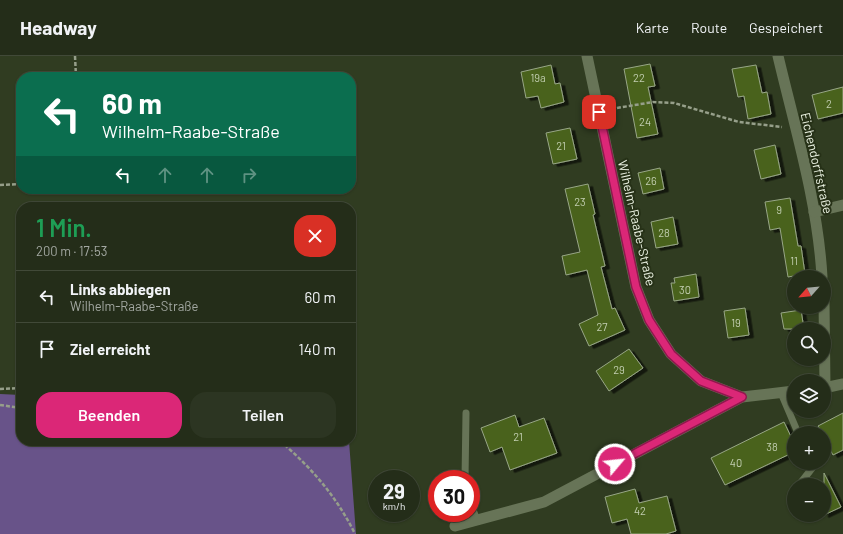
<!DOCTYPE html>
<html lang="de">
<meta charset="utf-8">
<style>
:root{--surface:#242d19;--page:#2c3522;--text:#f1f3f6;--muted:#a3a8a2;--line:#414938;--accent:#db2777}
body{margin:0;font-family:Barlow,sans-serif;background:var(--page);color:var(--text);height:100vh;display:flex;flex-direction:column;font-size:15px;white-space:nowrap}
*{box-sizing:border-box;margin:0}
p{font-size:13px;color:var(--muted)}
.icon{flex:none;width:22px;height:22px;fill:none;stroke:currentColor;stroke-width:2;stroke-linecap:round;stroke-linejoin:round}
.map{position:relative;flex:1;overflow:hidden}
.drawer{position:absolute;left:16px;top:146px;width:340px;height:244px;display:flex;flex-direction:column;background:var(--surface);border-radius:16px;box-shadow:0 1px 3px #0004,0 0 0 1px var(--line)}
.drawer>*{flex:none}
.guide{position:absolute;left:16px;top:16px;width:340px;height:122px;border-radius:16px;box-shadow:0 1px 3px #0004,0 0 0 1px var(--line);background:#0b6e4f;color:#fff;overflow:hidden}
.needle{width:26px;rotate:243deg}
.fabs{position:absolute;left:787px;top:214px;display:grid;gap:8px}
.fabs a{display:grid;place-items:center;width:44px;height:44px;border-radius:50%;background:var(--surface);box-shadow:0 1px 3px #0004,0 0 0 1px var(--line);font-size:20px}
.speed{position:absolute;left:368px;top:414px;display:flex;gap:8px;font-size:20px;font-weight:700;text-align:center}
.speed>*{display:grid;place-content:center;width:52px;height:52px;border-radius:50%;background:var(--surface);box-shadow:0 1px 3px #0004,0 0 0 1px var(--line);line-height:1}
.speed small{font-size:10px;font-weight:400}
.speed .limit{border:6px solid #d22;background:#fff;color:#111}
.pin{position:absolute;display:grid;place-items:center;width:34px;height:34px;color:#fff;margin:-17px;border-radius:8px;box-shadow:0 2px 6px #0006}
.me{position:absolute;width:44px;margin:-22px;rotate:62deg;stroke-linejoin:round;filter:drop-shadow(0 0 3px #0008)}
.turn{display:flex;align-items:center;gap:14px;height:84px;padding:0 20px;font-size:18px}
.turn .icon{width:52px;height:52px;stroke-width:2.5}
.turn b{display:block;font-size:28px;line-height:34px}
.lanes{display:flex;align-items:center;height:38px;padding:0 20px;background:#0003;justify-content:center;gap:20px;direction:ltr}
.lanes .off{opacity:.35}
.round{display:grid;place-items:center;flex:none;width:42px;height:42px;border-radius:16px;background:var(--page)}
.overview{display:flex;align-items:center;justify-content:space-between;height:68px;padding:0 20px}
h1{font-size:24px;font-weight:600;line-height:30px;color:#1e9e55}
.primary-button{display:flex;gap:8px;margin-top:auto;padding:8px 20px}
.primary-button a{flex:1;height:46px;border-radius:16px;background:var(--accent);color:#fff;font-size:16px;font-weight:600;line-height:46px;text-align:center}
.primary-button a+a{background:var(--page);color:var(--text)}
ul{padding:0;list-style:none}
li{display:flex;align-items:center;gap:12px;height:52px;padding:0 20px;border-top:1px solid var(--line)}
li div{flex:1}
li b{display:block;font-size:15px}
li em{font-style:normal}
header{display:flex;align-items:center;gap:24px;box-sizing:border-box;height:56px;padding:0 20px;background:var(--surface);border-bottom:1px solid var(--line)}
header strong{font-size:19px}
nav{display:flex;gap:22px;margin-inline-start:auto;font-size:14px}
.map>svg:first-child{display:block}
.green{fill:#685389}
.building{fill:#48621b;stroke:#98a687;filter:url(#shadow)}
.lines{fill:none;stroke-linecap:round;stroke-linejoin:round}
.path{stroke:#969f8a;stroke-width:2.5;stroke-dasharray:4 2;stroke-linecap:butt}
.service{stroke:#677457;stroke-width:7}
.minor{stroke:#677457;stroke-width:11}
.route-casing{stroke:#8e194d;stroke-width:10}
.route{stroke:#db2777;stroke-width:7}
.labels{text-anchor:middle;stroke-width:4;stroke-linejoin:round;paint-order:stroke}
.number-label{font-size:11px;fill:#c2ceb0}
.street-label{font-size:13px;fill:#ebf2e2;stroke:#263117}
</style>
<header>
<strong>Headway</strong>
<nav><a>Karte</a><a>Route</a><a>Gespeichert</a></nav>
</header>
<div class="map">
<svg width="843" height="478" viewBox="0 0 843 478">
<defs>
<filter id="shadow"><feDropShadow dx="4.5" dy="2.5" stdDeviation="0" flood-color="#0009"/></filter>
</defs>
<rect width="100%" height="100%" fill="#303c21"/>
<path class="green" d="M 0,338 L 21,339 L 21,385 L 349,385 L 356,478 L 0,478 Z"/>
<g class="building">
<path d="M 650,8 L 655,30 L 648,31 L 658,78 L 637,82 L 624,13 Z"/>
<path d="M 551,9 L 555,28 L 560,27 L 564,46 L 541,52 L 538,40 L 526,42 L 521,16 Z"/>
<path d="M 756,9 L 762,37 L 767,36 L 771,58 L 748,63 L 744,40 L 738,41 L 732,13 Z"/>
<path d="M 843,31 L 843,57 L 818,63 L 812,39 Z"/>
<path d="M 570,72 L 577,103 L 553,108 L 546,77 Z"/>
<path d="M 775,89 L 781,118 L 761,123 L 754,94 Z"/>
<path d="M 660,112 L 664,133 L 643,138 L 638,117 Z"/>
<path d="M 588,128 L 595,158 L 593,159 L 605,210 L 601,211 L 612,253 L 615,252 L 625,274 L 589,290 L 579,268 L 598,259 L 587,214 L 566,219 L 562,200 L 580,196 L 565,133 Z"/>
<path d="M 790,142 L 798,190 L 801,190 L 805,218 L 788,221 L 780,172 L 770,174 L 765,146 Z"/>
<path d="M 673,161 L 678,188 L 656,192 L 651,166 Z"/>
<path d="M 696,218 L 699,241 L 674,245 L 671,227 L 675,227 L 674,222 Z"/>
<path d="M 745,252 L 749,279 L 728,282 L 724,255 Z"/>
<path d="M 801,254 L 804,273 L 784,273 L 781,257 Z"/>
<path d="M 629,293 L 643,312 L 609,335 L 596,315 Z"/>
<path d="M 843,357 L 843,394 L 833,399 L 824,382 L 824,377 L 822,377 L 818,370 Z"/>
<path d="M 515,359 L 519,371 L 544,362 L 557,397 L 510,414 L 502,391 L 490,396 L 481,372 Z"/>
<path d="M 784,366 L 794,387 L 794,396 L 725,429 L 711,402 Z"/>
<path d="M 824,417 L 841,451 L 824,459 Z"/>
<path d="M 635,433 L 639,447 L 667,440 L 676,475 L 666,478 L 631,478 L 627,463 L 612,467 L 605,441 Z"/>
</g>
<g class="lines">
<g class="path">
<path d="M 75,0 L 76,21"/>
<path d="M 611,53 L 653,46 L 674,47 L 739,66 L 782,71"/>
<path d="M 0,129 L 21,128"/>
<path d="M 0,333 L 21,332"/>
<path d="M 0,349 L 21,352"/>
<path d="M 280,385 C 311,411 337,441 355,478"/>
</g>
<g class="service">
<path d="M 781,337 L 798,377"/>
<path d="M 465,423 L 466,357"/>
<path d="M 799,429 L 813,411 L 811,407"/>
<path d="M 471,449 L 477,464"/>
<path d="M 814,459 L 814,460"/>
</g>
<g class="minor">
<path d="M 587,0 L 636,231 L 649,264 L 671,298 L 701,325 L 742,341"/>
<path d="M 778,0 C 795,72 818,147 822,221"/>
<path d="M 814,156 L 843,149"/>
<path d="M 824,245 L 825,331"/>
<path d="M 824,332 L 843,328"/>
<path d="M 455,470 L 544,446 L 742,341 L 794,335"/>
</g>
</g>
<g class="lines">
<g class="route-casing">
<path id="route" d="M 599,56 L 636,231 L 649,264 L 671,298 L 701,325 L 742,341 L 615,408"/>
</g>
<use href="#route" class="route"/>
</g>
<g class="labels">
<g class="number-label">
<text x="538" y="26">19a</text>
<text x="639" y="26">22</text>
<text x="829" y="52">2</text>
<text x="645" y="70">24</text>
<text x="561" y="94">21</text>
<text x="651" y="129">26</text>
<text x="580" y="150">23</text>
<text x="779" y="158">9</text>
<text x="664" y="181">28</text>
<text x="794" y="209">11</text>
<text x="685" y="238">30</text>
<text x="736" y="271">19</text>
<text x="602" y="275">27</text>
<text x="619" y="318">29</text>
<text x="518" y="385">21</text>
<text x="772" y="395">38</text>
<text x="736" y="411">40</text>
<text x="640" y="459">42</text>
</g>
<g class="street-label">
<text transform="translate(817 107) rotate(77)" y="5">Eichendorffstraße</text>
<text transform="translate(637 167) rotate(77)" y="5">Wilhelm-Raabe-Straße</text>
</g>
</g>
</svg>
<div class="fabs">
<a><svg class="needle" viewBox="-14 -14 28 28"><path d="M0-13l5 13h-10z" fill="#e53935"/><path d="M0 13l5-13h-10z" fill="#a3a8a2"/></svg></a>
<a><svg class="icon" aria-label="search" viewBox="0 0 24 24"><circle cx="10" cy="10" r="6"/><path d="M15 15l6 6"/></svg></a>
<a><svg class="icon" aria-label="layers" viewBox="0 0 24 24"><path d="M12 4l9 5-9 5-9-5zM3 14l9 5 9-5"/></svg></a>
<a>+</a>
<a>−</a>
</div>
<div class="speed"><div>29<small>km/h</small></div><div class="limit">30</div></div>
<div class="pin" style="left:599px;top:56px;background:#d93025"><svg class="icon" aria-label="arrive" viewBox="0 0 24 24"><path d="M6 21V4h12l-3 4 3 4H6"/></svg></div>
<svg class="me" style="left:615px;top:408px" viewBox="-20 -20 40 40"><circle r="17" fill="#db2777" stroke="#fff" stroke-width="3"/><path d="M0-11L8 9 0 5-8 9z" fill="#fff"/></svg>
<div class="guide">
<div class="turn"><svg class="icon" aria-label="left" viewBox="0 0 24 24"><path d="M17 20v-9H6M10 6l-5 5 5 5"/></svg><div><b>60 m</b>Wilhelm-Raabe-Straße</div></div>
<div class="lanes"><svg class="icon" aria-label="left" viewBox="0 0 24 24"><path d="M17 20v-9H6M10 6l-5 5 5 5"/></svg><svg class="icon off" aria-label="ahead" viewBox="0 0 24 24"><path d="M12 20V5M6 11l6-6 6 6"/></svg><svg class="icon off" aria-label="ahead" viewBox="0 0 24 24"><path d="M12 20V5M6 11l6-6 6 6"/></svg><svg class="icon off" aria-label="right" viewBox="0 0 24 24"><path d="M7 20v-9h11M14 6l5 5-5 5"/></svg></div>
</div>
<section class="drawer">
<div class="overview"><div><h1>1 Min.</h1><p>200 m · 17:53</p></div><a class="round" style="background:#d93025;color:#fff"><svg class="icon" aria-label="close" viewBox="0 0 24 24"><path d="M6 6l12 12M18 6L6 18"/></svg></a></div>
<ul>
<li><svg class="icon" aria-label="left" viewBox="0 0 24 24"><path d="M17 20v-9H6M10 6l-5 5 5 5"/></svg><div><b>Links abbiegen</b><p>Wilhelm-Raabe-Straße</p></div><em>60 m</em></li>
<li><svg class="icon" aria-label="arrive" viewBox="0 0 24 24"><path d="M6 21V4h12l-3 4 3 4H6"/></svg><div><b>Ziel erreicht</b></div><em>140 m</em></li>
</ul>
<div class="primary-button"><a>Beenden</a><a>Teilen</a></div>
</section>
</div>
